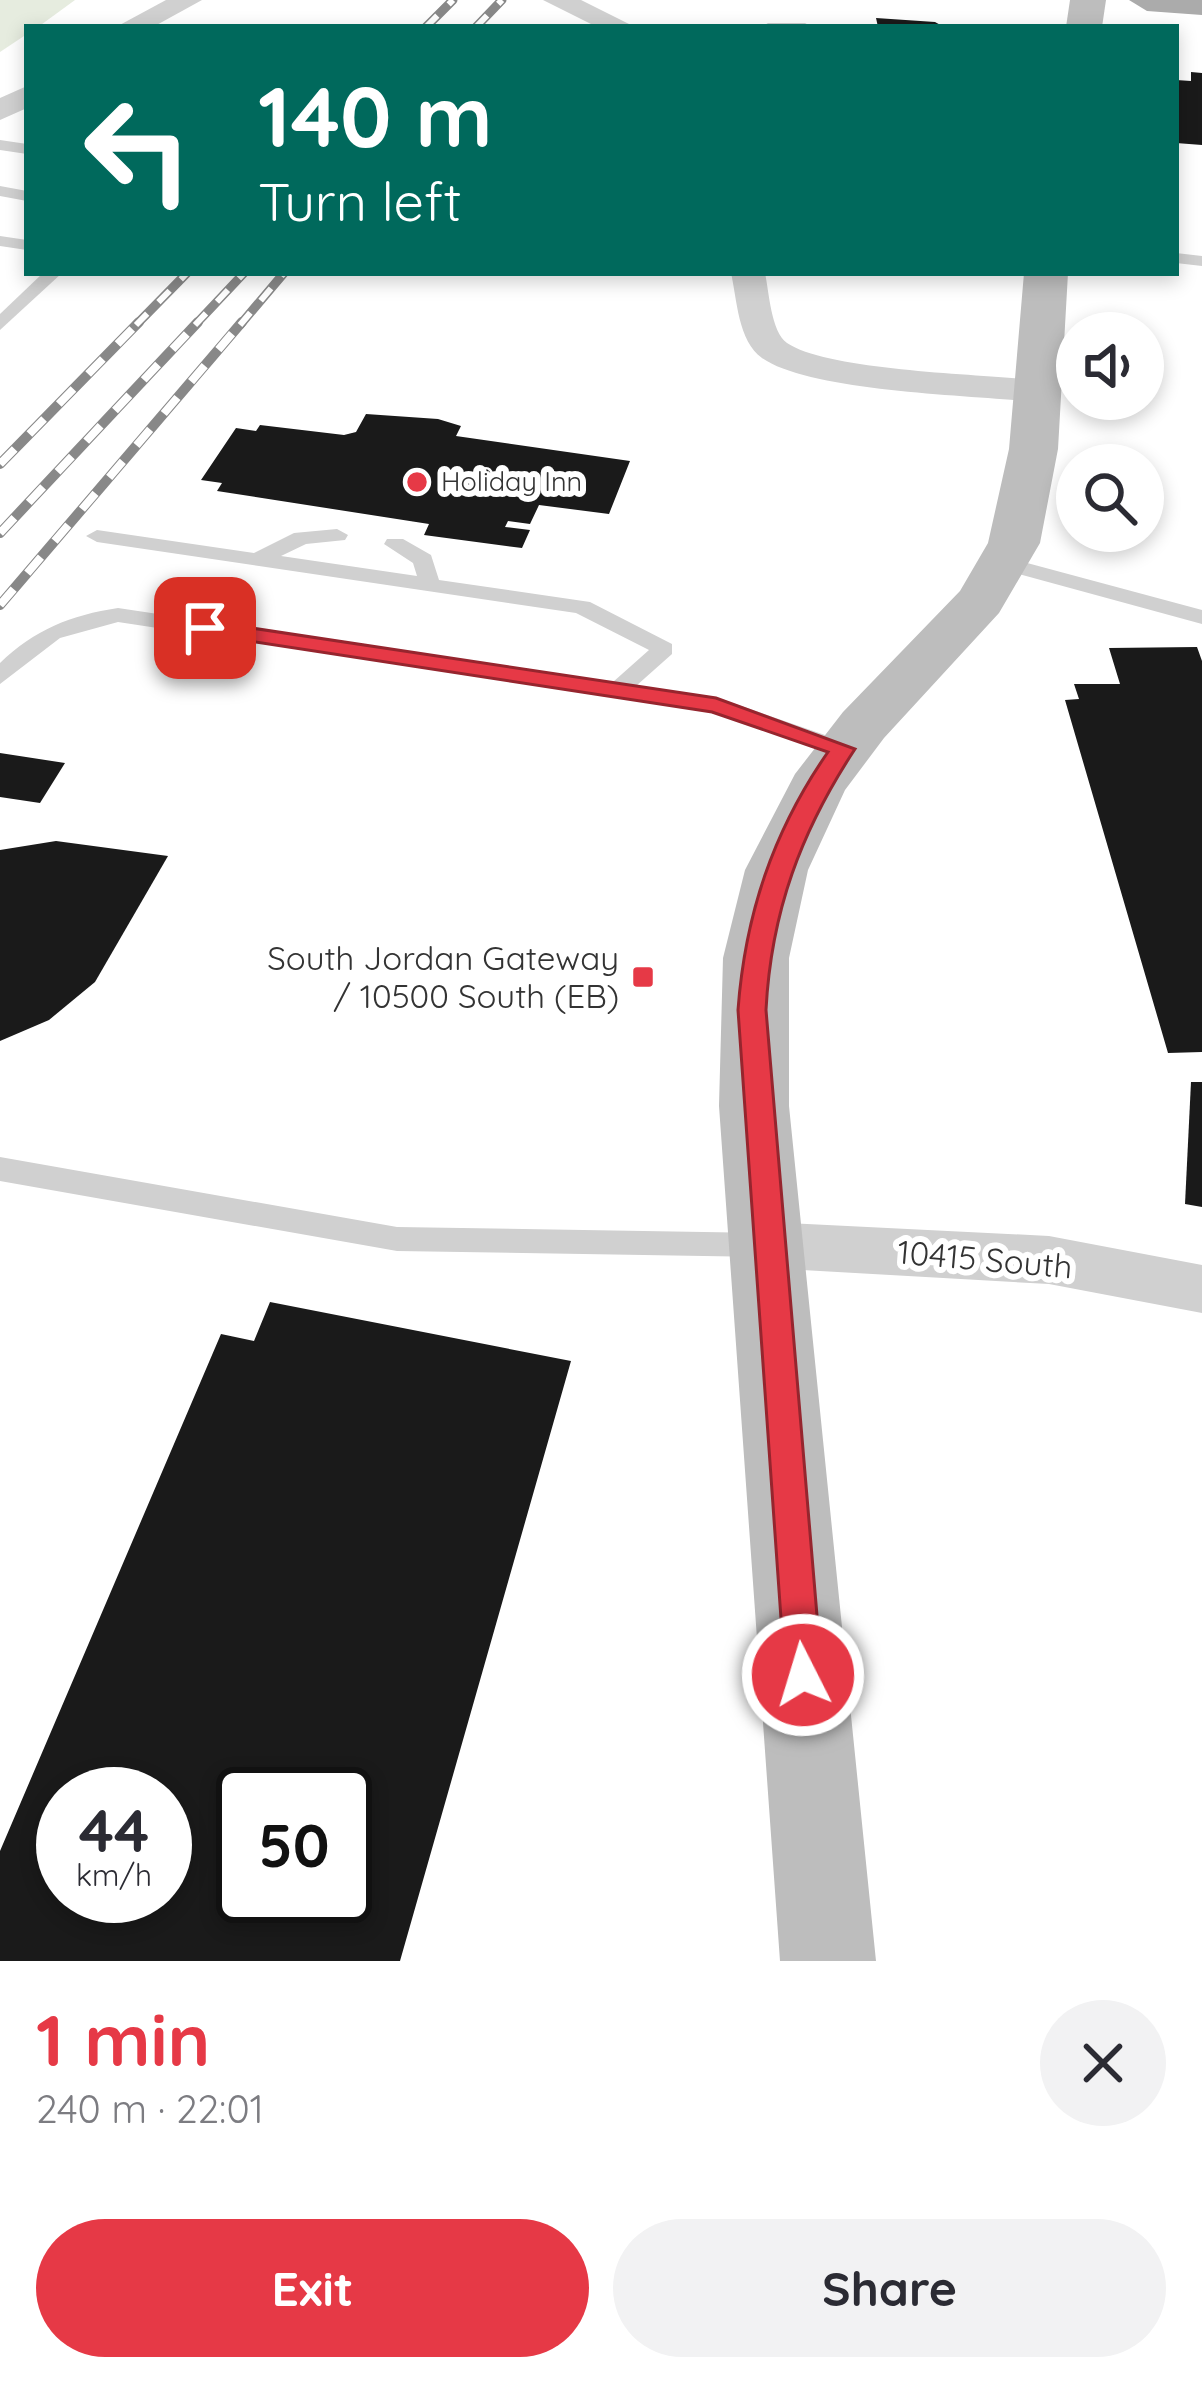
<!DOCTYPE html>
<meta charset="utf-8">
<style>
:root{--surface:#fff;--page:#f2f2f3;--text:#2b2b33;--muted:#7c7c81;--accent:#e63946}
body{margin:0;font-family:Quicksand,sans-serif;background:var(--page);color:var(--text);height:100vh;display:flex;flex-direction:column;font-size:45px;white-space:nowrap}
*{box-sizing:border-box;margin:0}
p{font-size:39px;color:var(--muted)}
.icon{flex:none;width:66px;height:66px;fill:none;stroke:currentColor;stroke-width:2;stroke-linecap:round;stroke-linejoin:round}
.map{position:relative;height:1961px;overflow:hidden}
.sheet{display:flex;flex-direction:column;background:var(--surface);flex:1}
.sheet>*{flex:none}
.hud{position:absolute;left:24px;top:24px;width:1155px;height:252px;border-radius:0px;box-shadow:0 6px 18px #0003;background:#00695c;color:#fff;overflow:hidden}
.fabs{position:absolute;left:1056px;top:312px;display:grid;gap:24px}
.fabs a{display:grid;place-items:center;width:108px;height:108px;border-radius:50%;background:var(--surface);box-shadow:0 6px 18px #0003;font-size:60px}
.speed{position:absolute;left:36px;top:1767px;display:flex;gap:24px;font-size:60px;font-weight:700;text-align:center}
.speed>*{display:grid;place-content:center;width:156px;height:156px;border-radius:50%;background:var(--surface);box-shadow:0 6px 18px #0003;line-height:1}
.speed small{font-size:30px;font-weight:400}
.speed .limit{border:6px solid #111;border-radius:18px;background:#fff;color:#111}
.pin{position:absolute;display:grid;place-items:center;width:102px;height:102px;color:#fff;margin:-51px;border-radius:24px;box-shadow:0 6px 18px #0006}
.me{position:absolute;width:132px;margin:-66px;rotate:355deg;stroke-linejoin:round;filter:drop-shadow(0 0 9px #0008)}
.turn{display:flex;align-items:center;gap:42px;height:252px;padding:0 36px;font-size:54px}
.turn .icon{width:156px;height:156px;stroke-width:2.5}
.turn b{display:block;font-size:84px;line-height:102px}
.round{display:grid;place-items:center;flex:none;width:126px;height:126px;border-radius:63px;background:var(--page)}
.overview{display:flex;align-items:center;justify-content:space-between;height:204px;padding:0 36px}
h1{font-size:72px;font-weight:700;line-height:90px;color:var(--accent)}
.button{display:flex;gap:24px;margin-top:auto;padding:24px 36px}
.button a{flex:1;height:138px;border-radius:72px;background:var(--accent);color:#fff;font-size:48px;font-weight:700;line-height:138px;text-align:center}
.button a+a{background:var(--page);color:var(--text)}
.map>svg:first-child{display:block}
.green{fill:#e6ecdf}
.building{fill:#1a1a1a;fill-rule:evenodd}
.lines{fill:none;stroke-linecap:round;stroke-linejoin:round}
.lane{fill:#d0d0d0;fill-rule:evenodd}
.street{fill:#d0d0d0;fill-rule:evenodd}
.secondary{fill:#bdbdbd;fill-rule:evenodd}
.primary{fill:#ababab;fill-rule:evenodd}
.rail-far1-casing{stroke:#888;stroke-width:9}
.rail-casing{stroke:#888;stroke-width:10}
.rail-far1{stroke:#fff;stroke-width:6;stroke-dasharray:16;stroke-linecap:butt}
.rail{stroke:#fff;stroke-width:8;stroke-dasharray:21;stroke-linecap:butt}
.route{fill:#e63946;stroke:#96252e;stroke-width:3}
.poi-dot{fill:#e63946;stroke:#fff;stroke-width:4.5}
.labels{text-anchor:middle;stroke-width:12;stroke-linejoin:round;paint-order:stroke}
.far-poi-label{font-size:27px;fill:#333;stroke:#fff;text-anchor:start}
.poi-label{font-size:33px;fill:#333;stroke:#fff;text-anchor:end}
.street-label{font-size:33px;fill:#333;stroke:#fff}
</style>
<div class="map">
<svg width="1202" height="1961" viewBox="0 0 1202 1961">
<rect width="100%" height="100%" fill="#fff"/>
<path class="green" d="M 0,0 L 75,0 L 38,27 L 27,27 L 27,34 L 0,52 Z"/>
<g class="building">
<path d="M 876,18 L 935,22 L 944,27 L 878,27 Z"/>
<path d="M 1191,72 L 1202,73 L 1202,145 L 1176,143 L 1176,80 L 1191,81 Z"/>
<path d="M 366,414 L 438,419 L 461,426 L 456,436 L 630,461 L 609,514 L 539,505 L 530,524 L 508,521 L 505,527 L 530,530 L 522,548 L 424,535 L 429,524 L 217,491 L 222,483 L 201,480 L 236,428 L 256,431 L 260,425 L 344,435 L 356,432 Z"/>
<path d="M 1197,647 L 1202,661 L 1202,1052 L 1168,1053 L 1065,700 L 1079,699 L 1074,684 L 1120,684 L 1109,648 Z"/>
<path d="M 0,753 L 65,763 L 40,803 L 0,797 Z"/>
<path d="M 56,841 L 168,856 L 95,982 L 49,1020 L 0,1041 L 0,850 Z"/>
<path d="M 1191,1082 L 1202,1082 L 1202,1207 L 1185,1204 Z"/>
<path d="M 270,1302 L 571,1361 L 400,1961 L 0,1961 L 0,1851 L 221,1334 L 254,1341 ZM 63,1794 L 165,1794 L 165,1896 L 63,1896 ZM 243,1794 L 345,1794 L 345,1896 L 243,1896 Z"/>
</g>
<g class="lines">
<g class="lane">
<path d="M 768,23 L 805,23 L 812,27 L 761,27 Z"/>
<path d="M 0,140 L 27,144 L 27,154 L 0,150 Z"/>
<path d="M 0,186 L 27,191 L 27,201 L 0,196 Z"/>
<path d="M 0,236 L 27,240 L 27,250 L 0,246 Z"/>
<path d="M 1176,253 L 1202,256 L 1202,266 L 1176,263 Z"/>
<path d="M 43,273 L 62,273 L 0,330 L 0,314 Z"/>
<path d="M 337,529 L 348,535 L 345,540 L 306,544 L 281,556 L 417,576 L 413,563 L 384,544 L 387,539 L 403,539 L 431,555 L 439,580 L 590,602 L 672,644 L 672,654 L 636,686 L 724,700 L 851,744 L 855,749 L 843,757 L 712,712 L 118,622 L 60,638 L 0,684 L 0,663 C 34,630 71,615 118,608 L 613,682 L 649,650 L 576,613 L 97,542 L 86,536 L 97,530 L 254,553 L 294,533 Z"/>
<path d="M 1005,557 L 1202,610 L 1202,624 L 997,568 L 994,563 Z"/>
<path d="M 0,1157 L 397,1227 L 764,1233 L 775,1236 L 779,1245 L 775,1254 L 764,1257 L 397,1251 L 0,1181 Z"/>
</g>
<g class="street">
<path d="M 166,0 L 202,0 L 153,27 L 116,27 Z"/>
<path d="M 543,0 L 581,0 L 635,27 L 597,27 Z"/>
<path d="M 27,86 L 27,108 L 0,120 L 0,98 Z"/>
<path d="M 731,273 L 765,273 C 769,291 771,332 787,343 C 829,371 980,374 1035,380 L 1053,391 L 1035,402 C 971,395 811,392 762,358 C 738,341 737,299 731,273 Z"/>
<path d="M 767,1222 L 1049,1236 L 1202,1265 L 1202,1313 L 1049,1284 L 767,1268 L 747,1261 L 738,1245 L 747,1229 Z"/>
</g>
<g class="secondary">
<path d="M 1070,0 L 1106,0 L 1102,27 L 1066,27 Z"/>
<path d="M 1024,273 L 1068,273 L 1058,449 L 1040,543 L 999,613 L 884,738 L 845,790 L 808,870 L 789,958 L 789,1106 L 876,1961 L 780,1961 L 719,1106 L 723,958 L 745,870 L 795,774 L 843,712 L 960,591 L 988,543 L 1009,449 Z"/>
</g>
<path class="primary" d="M 1129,0 L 1202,0 L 1202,15 L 1147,11 Z"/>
<g class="rail-far1-casing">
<g id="rail-far1">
<path d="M 426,27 L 453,0"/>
<path d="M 476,27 L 502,0"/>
<path d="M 136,325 L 187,273"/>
<path d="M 195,325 L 244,273"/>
<path d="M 240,325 L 284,273"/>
</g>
</g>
<g class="rail-casing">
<g id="rail">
<path d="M 0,464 L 139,322"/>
<path d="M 0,533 L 198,322"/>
<path d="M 0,605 L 242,322"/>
</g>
</g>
<use href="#rail-far1" class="rail-far1"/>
<use href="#rail" class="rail"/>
</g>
<path class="route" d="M 205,621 L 716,698 L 855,749 C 801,831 771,912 766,1010 L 822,1675 L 816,1687 L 803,1692 L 791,1687 L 785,1675 L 738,1010 C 745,915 773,831 828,752 L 712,712 L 197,633 L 193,628 Z"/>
<g class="poi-dot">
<circle cx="417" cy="482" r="12"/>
<rect x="631" y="965" width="24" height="24" rx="6"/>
</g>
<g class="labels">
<g class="far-poi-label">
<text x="441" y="491">Holiday Inn</text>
</g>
<g class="poi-label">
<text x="619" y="970">South Jordan Gateway<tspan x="619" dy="38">/ 10500 South (EB)</tspan></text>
</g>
<g class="street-label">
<text transform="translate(985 1259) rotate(5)" y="12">10415 South</text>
</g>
</g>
</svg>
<div class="fabs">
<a><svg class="icon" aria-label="sound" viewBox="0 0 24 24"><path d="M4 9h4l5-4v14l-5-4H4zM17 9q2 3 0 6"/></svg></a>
<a><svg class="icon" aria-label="search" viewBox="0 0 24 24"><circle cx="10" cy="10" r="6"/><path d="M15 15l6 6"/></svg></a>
</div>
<div class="speed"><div>44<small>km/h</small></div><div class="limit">50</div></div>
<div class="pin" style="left:205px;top:628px;background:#d93025"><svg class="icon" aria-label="arrive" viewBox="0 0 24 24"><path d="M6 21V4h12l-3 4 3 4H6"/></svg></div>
<svg class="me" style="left:803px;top:1675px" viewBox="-20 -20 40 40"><circle r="17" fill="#e63946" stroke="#fff" stroke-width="3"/><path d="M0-11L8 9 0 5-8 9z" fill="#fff"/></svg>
<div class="hud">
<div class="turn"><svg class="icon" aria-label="left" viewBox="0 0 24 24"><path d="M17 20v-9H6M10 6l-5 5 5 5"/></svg><div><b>140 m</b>Turn left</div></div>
</div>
</div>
<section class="sheet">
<div class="overview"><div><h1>1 min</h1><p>240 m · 22:01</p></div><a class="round"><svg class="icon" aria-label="close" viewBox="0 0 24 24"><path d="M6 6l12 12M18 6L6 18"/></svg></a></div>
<div class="button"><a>Exit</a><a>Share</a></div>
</section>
